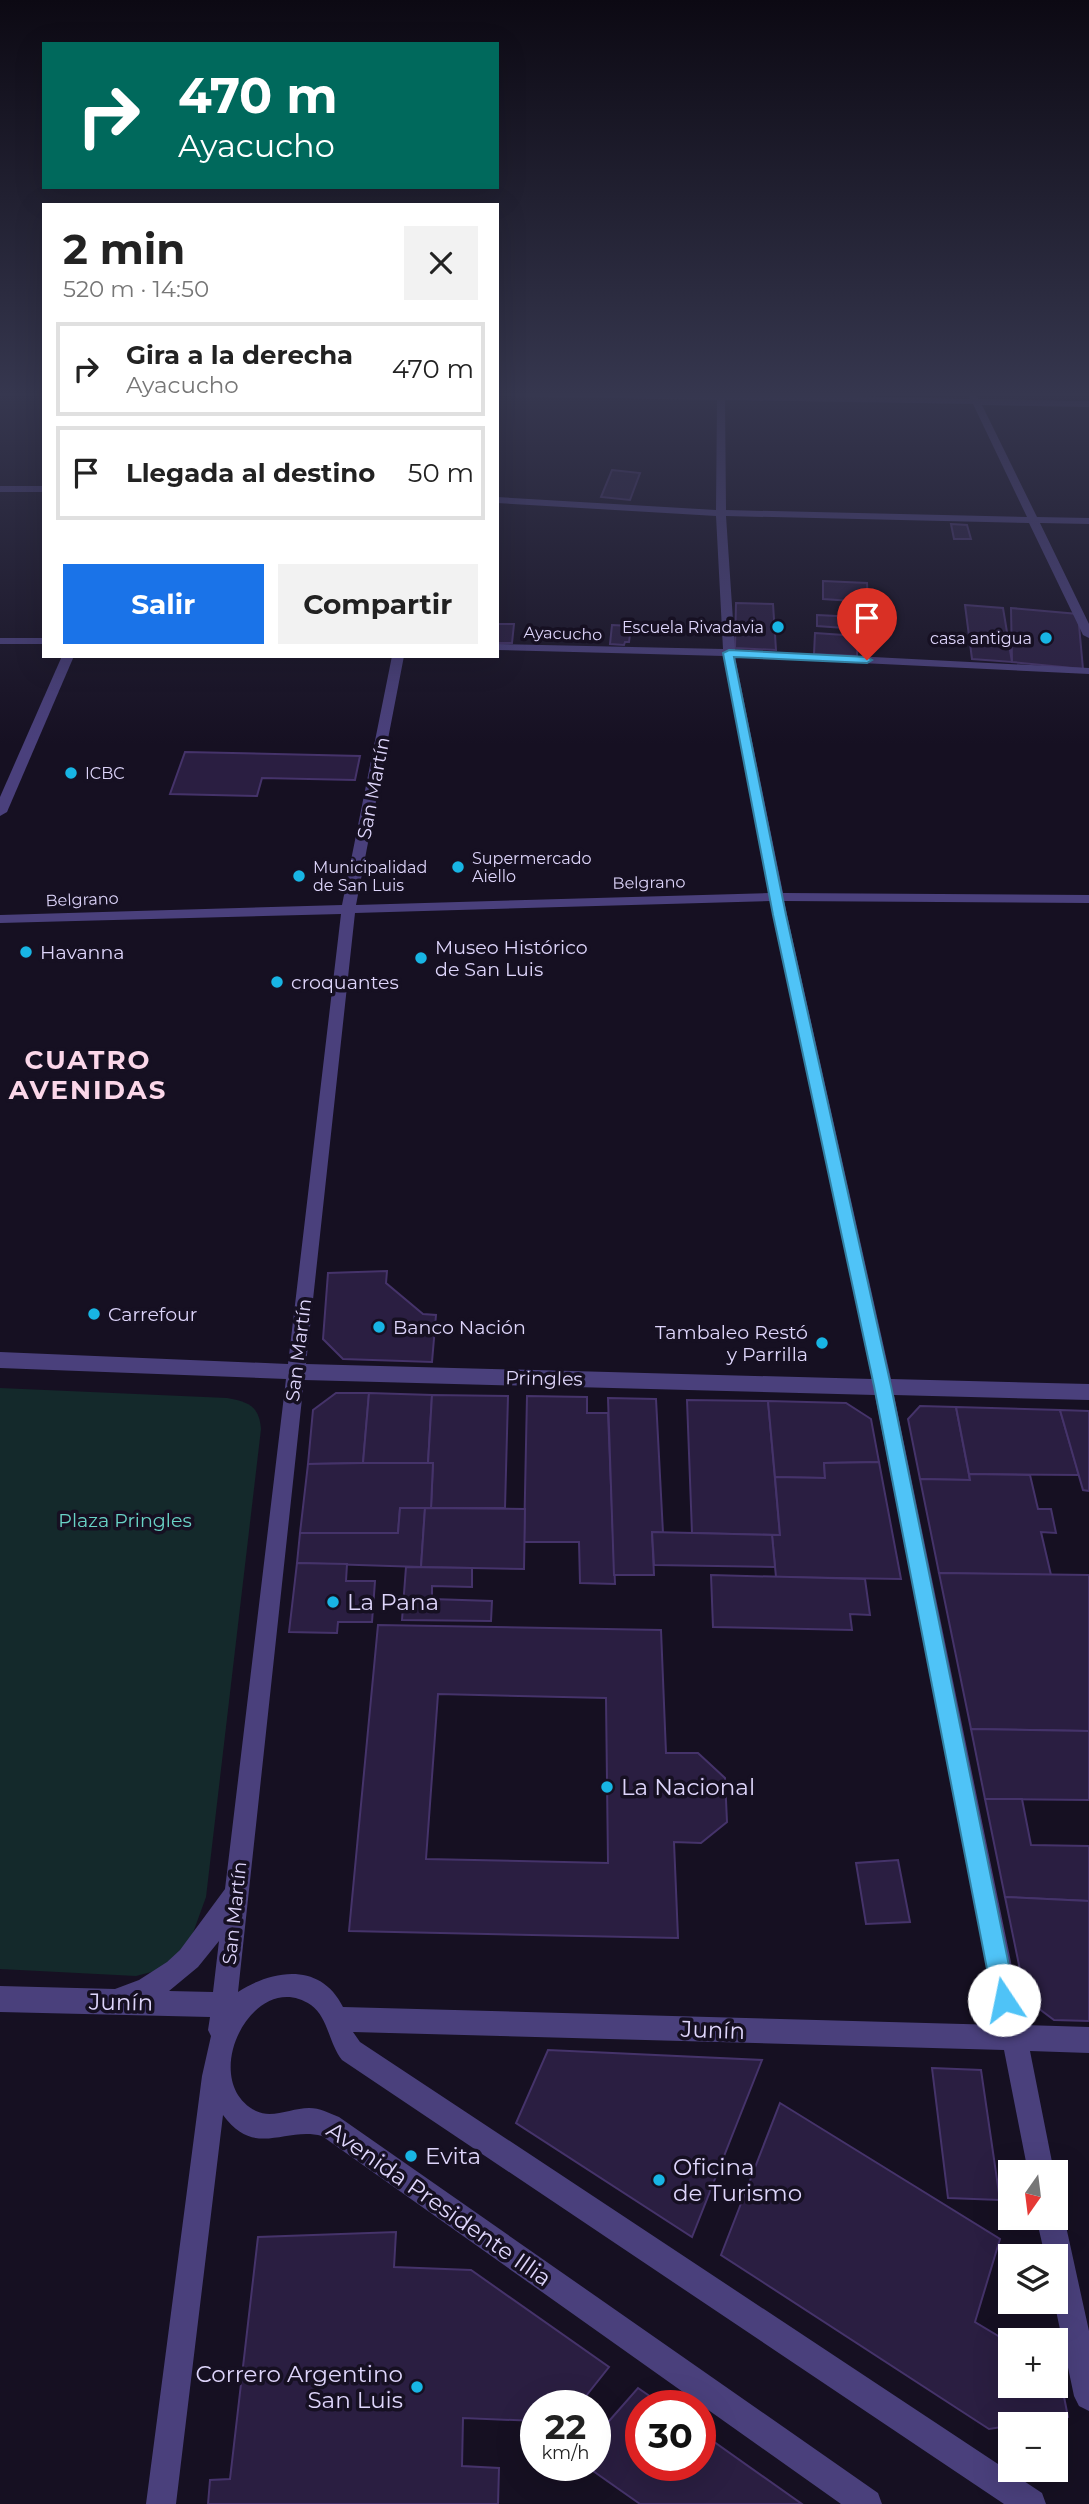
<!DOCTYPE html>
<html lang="es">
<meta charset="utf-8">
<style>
:root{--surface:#fff;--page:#f2f2f2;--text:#222;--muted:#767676;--line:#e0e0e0;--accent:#1a73e8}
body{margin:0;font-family:Montserrat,sans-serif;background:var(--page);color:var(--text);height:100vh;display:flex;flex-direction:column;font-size:26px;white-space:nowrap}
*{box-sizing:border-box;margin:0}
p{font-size:23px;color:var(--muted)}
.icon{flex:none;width:38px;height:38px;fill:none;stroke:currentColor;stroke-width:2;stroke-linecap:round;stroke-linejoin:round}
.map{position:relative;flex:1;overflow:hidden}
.drawer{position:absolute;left:42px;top:203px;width:457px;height:455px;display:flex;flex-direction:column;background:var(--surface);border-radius:0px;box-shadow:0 7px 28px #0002}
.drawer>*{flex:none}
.banner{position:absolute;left:42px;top:42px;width:457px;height:147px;border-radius:0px;box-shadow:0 7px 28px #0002;background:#00695c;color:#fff;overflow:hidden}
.needle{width:46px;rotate:194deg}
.buttons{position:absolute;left:998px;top:2160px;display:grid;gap:14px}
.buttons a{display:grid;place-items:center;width:70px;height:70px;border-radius:0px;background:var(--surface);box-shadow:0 7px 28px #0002;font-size:35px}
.speed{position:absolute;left:520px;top:2390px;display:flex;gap:14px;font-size:35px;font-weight:700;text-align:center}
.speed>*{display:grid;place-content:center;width:91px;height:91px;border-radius:50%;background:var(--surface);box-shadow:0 7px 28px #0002;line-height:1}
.speed small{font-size:18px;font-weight:400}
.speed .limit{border:10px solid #d22;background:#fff;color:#111}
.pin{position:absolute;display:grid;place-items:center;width:60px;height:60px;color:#fff;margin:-72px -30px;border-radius:50% 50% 50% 0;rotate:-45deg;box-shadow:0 0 7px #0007}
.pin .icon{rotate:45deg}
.me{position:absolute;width:77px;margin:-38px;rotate:349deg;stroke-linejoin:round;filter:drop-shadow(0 0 5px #0008)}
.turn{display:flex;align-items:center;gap:24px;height:147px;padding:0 21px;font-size:32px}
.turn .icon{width:91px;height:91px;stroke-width:2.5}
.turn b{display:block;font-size:49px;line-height:60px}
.round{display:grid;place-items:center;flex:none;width:74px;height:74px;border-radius:0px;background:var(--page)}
.summary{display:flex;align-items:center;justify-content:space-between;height:119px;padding:0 21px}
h1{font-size:42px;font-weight:700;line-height:52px}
.primary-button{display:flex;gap:14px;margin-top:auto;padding:14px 21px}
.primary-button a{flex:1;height:80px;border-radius:0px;background:var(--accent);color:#fff;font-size:28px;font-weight:700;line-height:80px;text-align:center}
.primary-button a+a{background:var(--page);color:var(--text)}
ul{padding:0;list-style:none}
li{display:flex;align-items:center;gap:21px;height:94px;margin:0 14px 10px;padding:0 7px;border:4px solid var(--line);border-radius:0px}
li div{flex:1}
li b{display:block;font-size:26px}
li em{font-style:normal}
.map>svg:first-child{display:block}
.green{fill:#14292b}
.building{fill:#2a1e41;stroke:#45336a;stroke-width:2;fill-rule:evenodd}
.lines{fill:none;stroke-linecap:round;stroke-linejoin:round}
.minor{fill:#4a407c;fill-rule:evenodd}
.route{fill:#4fc3f7;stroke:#337fa1;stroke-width:2}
.poi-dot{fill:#18b5e4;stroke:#161022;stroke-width:2.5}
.labels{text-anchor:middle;stroke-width:7;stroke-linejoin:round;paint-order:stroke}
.far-poi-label{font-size:16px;fill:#ded5fb;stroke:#161022;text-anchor:start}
.far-street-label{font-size:16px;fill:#ded5fb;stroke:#161022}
.street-label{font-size:19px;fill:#ded5fb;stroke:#161022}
.poi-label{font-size:19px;fill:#ded5fb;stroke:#161022;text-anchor:start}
.park-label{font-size:19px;fill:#69d3c6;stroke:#161022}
.near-poi-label{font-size:23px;fill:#ded5fb;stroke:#161022;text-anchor:start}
.near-street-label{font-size:23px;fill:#ded5fb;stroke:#161022}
.district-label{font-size:26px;font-weight:bold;letter-spacing:2px;fill:#fbd7e9;stroke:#161022}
</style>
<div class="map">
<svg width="1089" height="2504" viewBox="0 0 1089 2504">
<rect width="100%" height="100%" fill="#161022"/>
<path class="green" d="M 0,1388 L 227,1398 C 249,1402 259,1406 261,1429 L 206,1897 L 190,1941 L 159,1970 L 136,1976 L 0,1969 Z"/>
<g class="building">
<path d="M 612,470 L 640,473 L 630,500 L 601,497 Z"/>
<path d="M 951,524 L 967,525 L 971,539 L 954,539 Z"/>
<path d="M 823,581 L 867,583 L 868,602 L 823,599 Z"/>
<path d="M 736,603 L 773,604 L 776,650 L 735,648 Z"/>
<path d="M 965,605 L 1003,608 L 1012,662 L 972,659 Z"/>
<path d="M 1011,608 L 1078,614 L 1083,669 L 1012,662 Z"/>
<path d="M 817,615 L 857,617 L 858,629 L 817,626 Z"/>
<path d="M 497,624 L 514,624 L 512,643 L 497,643 Z"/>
<path d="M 612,625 L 631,626 L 629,642 L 625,642 L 624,645 L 610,644 Z"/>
<path d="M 815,633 L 858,636 L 857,656 L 814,654 Z"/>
<path d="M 185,752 L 360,756 L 355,780 L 262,778 L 257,796 L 170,794 Z"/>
<path d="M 387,1271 L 386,1283 L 423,1314 L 436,1315 L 432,1362 L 343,1359 L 323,1339 L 328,1273 Z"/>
<path d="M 336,1393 L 369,1393 L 363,1463 L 308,1464 L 313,1410 Z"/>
<path d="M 369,1393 L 432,1395 L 428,1463 L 363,1463 Z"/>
<path d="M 432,1395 L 508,1396 L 505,1508 L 431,1508 L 433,1463 L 428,1463 Z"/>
<path d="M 527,1396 L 587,1397 L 587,1413 L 608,1413 L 615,1584 L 580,1583 L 579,1542 L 524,1542 Z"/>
<path d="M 608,1398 L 656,1399 L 663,1533 L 652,1532 L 654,1575 L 614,1575 Z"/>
<path d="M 687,1400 L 768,1401 L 780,1535 L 692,1533 Z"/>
<path d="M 768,1401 L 846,1403 L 871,1419 L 879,1462 L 824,1463 L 825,1478 L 775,1477 Z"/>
<path d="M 920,1406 L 956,1407 L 970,1480 L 920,1479 L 908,1419 Z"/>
<path d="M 956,1407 L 1060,1410 L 1079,1475 L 969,1474 Z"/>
<path d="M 1060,1410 L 1089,1411 L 1089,1491 L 1083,1490 Z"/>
<path d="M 879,1462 L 901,1579 L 776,1577 L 772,1535 L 780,1535 L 775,1477 L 825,1478 L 824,1463 Z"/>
<path d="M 363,1463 L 433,1463 L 431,1508 L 400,1508 L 398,1533 L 300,1533 L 308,1464 Z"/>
<path d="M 969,1474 L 1030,1475 L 1038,1509 L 1051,1509 L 1056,1533 L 1041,1532 L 1051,1575 L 939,1573 L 920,1479 L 970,1480 Z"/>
<path d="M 400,1508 L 425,1508 L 421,1567 L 297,1563 L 300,1533 L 398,1533 Z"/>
<path d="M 425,1508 L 525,1509 L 524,1569 L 421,1567 Z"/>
<path d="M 652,1532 L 772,1535 L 775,1567 L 654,1565 Z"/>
<path d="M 297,1563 L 347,1564 L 346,1581 L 375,1581 L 372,1622 L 338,1622 L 337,1633 L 289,1632 Z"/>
<path d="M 406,1567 L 472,1568 L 472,1587 L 432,1586 L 432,1599 L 492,1601 L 491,1621 L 402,1620 Z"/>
<path d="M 939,1573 L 1089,1575 L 1089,1731 L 971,1729 Z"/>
<path d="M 711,1575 L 865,1579 L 870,1615 L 850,1614 L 852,1630 L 713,1627 Z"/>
<path d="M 378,1625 L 661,1630 L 666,1753 L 698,1753 L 725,1778 L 727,1822 L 701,1843 L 674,1842 L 678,1938 L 349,1931 ZM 438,1694 L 606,1698 L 608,1863 L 426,1859 Z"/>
<path d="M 971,1729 L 1089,1731 L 1089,1800 L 985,1799 Z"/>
<path d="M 985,1799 L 1022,1799 L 1031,1845 L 1089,1846 L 1089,1901 L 1005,1897 Z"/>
<path d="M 898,1860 L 910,1922 L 866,1924 L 856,1863 Z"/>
<path d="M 1005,1897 L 1089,1901 L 1089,2021 L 1054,2020 L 1026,1999 Z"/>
<path d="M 548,2050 L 762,2060 L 692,2237 L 516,2123 Z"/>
<path d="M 932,2068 L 981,2070 L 1000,2200 L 948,2198 Z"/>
<path d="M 780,2103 L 1000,2239 L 975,2322 L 1010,2343 L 1010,2385 L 1055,2385 L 1055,2351 L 1068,2417 L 989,2429 L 721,2255 Z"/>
<path d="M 396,2232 L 394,2267 L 471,2270 L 609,2367 L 578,2406 L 536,2406 L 536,2421 L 463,2418 L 462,2466 L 499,2468 L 498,2504 L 208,2504 L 210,2480 L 230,2479 L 258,2237 Z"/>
<path d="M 638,2388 L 664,2406 L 640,2406 L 640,2466 L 700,2466 L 700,2432 L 802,2504 L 640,2504 L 586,2466 L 595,2466 L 595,2437 Z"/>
</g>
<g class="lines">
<g class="minor">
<path d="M 497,393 L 725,393 L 970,399 L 969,396 L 973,393 L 979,399 L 1089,401 L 1089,407 L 982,405 L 1037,517 L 1089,518 L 1089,524 L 1040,523 L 1089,624 L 1089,638 L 1083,635 L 1029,523 L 726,516 L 735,650 L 1089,668 L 1089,674 L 735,657 L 783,893 L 1089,895 L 1089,903 L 784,901 L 891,1379 L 1089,1384 L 1089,1400 L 894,1395 L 1024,2025 L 1089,2027 L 1089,2053 L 1030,2051 L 1054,2172 L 1028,2172 L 1004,2050 L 353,2032 L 360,2042 L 1042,2493 L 1046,2504 L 1004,2504 L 342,2060 C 329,2044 328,2017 311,2005 C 254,1966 196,2080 256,2111 C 272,2119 292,2108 309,2108 C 320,2108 329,2113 339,2117 L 878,2493 L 882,2504 L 841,2504 L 322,2136 C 285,2126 255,2159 223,2115 L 176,2504 L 146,2504 L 202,2076 L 211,2036 L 208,2030 L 210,2017 L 0,2012 L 0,1986 L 115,1989 L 139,1980 L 167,1962 L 180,1950 L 225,1889 L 286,1379 L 0,1368 L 0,1352 L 288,1364 L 341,914 L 0,923 L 0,915 L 342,905 L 392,656 L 404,656 L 356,905 L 769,893 L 724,656 L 497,650 L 497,644 L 723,649 L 716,516 L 497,503 L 497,497 L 716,510 L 717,400 L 497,396 ZM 725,400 L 973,404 L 1027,517 L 726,510 ZM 771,901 L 872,1379 L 306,1364 L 355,913 ZM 304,1380 L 875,1395 L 999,2025 L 343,2007 C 321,1962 273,1969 238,1992 ZM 219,1941 L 213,1992 L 169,1991 L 198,1967 Z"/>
<rect x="0" y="486" width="44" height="6"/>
<rect x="0" y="638" width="44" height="6"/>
<path d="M 62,656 L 74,656 L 7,812 L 0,816 L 0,797 Z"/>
<path d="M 1055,2206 L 1060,2207 L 1064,2217 L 1089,2331 L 1089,2411 L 1079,2406 L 1074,2396 L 1054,2301 L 1055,2256 L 1045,2256 L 1036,2217 L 1055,2217 Z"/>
</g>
</g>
<linearGradient id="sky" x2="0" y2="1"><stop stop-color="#0c0913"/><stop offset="0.53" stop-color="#36374f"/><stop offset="1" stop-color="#36374f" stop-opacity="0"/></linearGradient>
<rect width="1089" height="744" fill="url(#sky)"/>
<path class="route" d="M 729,650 L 867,657 L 872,660 L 867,663 L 734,657 L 786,915 L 891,1386 L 1016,2000 L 1012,2008 L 1004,2011 L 996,2008 L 993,2000 L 874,1386 L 773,915 L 723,653 Z"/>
<g class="poi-dot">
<circle cx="778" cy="627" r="7"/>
<circle cx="1046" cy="638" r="7"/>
<circle cx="71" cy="773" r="7"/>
<circle cx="458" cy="867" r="7"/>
<circle cx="299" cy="876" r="7"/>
<circle cx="26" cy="952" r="7"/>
<circle cx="421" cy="958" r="7"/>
<circle cx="277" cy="982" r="7"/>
<circle cx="94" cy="1314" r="7"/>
<circle cx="379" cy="1327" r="7"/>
<circle cx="822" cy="1343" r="7"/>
<circle cx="333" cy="1602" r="7"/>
<circle cx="607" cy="1787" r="7"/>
<circle cx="411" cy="2156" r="7"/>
<circle cx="659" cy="2180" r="7"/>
<circle cx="417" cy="2387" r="7"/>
</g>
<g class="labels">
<g class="far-poi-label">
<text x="764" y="633" text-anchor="end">Escuela Rivadavia</text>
<text x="1032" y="644" text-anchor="end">casa antigua</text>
<text x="85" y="779">ICBC</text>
<text x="472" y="864">Supermercado<tspan x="472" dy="18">Aiello</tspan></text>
<text x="313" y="873">Municipalidad<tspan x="313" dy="18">de San Luis</tspan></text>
</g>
<g class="far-street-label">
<text transform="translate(563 633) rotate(2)" y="6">Ayacucho</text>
<text transform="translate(649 882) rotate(-1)" y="6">Belgrano</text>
<text transform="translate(82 899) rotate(-2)" y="6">Belgrano</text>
</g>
<g class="street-label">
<text transform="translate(373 788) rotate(-79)" y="7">San Martín</text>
<text transform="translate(298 1350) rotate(-83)" y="7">San Martín</text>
<text transform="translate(544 1378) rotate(1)" y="7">Pringles</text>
<text transform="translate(234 1913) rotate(-84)" y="7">San Martín</text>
</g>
<g class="poi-label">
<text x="435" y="954">Museo Histórico<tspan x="435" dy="22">de San Luis</tspan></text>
<text x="40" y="959">Havanna</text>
<text x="291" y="989">croquantes</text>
<text x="108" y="1321">Carrefour</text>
<text x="393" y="1334">Banco Nación</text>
<text x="808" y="1339" text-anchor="end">Tambaleo Restó<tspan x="808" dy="22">y Parrilla</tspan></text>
</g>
<g class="park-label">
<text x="125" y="1527">Plaza Pringles</text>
</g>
<g class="near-poi-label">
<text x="347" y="1610">La Pana</text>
<text x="621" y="1795">La Nacional</text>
<text x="425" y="2164">Evita</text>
<text x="673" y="2175">Oficina<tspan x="673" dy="26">de Turismo</tspan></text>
<text x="403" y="2382" text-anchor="end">Correro Argentino<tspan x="403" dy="26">San Luis</tspan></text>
</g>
<g class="near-street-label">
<text transform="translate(121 2002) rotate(1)" y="8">Junín</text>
<text transform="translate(713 2030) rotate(2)" y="8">Junín</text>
<text transform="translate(439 2204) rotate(35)" y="8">Avenida Presidente Illia</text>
</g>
<g class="district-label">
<text x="88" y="1069">CUATRO<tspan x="88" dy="30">AVENIDAS</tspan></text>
</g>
</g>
</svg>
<div class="buttons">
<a><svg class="needle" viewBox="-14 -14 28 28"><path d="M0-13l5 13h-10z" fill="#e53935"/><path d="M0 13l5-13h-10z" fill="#767676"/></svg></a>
<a><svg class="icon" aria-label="layers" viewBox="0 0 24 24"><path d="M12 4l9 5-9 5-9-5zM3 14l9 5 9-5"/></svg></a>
<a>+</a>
<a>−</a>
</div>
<div class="speed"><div>22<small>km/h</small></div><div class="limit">30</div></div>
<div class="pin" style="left:867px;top:660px;background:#d93025"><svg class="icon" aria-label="arrive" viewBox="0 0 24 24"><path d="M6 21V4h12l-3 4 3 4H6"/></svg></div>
<svg class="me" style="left:1004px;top:2000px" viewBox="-20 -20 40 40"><circle r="19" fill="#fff"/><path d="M0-13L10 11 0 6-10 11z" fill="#4fc3f7"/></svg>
<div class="banner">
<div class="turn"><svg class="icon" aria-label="right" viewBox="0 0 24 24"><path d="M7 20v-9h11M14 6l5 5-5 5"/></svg><div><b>470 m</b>Ayacucho</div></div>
</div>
<section class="drawer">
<div class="summary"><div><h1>2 min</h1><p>520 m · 14:50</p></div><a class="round"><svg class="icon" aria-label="close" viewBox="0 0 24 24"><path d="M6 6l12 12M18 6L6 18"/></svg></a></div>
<ul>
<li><svg class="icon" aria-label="right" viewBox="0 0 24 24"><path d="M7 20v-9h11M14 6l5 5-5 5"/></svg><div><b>Gira a la derecha</b><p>Ayacucho</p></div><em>470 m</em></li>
<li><svg class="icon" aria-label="arrive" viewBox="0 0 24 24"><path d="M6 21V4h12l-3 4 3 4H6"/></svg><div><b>Llegada al destino</b></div><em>50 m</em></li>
</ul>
<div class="primary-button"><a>Salir</a><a>Compartir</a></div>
</section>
</div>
